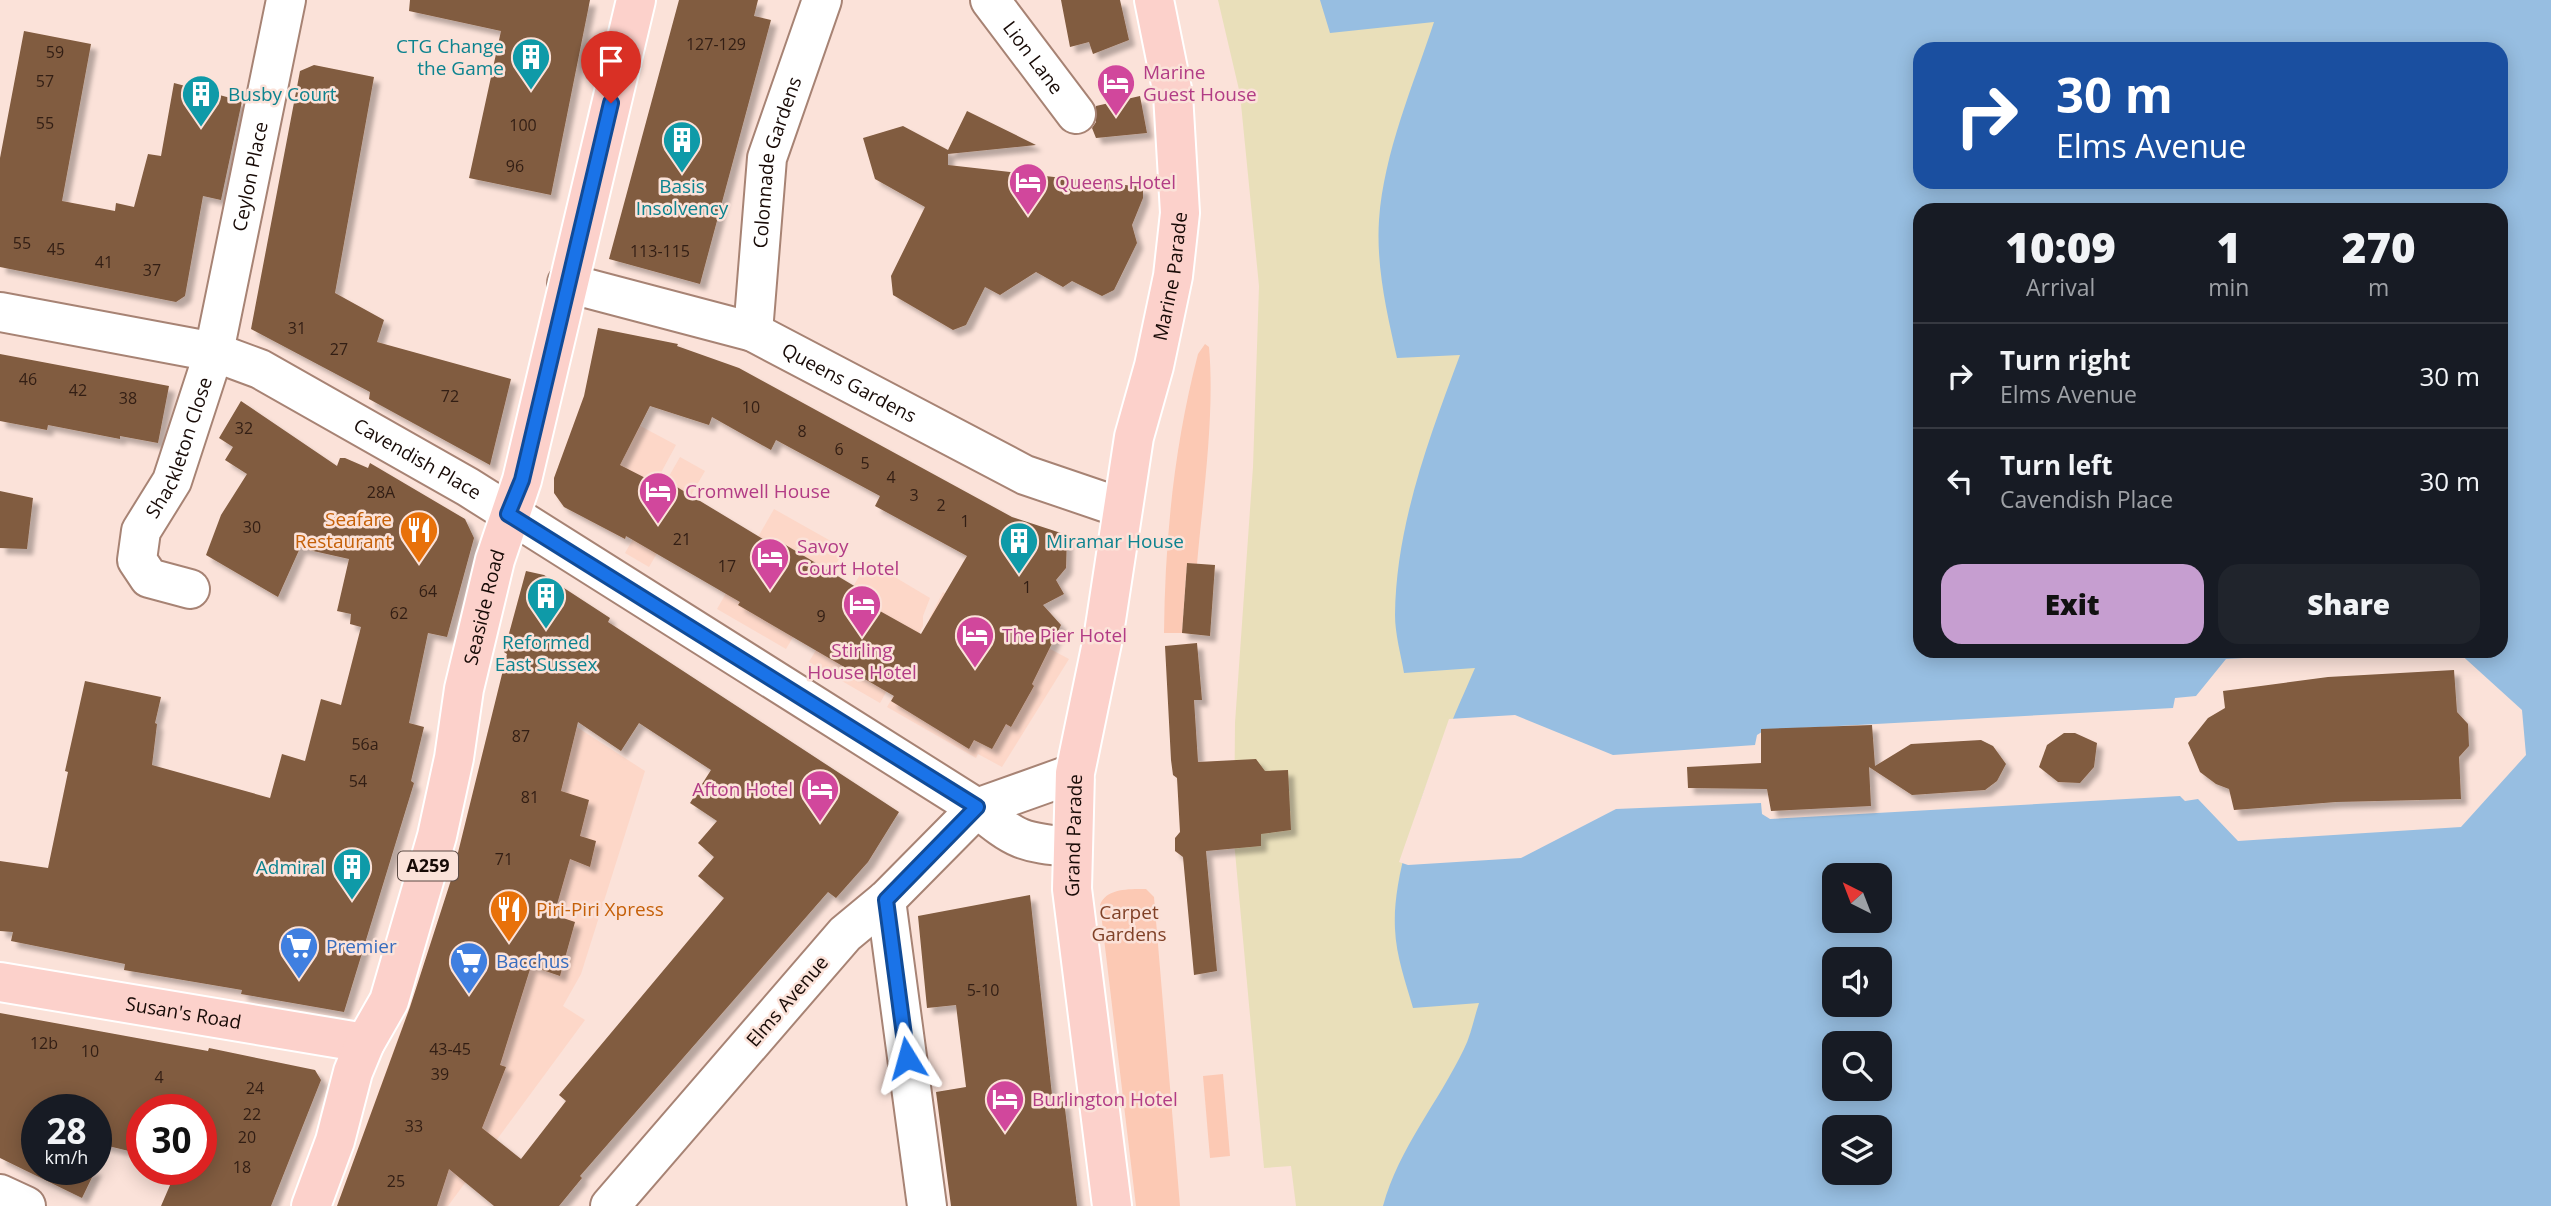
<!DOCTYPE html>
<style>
:root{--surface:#171b24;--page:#20242c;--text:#f1f3f6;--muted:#9ea1a6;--line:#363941;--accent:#c69ed0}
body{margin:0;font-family:"Open Sans",sans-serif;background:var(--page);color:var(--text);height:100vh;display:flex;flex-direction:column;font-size:26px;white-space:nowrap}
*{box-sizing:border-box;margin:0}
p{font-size:23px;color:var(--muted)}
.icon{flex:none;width:38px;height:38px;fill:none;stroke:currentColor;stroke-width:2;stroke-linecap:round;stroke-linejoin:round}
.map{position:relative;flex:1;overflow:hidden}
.details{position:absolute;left:1913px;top:203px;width:595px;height:455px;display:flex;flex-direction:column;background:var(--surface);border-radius:21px;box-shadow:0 4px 18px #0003}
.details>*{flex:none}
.guide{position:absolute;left:1913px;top:42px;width:595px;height:147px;border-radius:21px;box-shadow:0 4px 18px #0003;background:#1a4fa0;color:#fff;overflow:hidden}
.needle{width:46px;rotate:318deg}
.buttons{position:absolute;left:1822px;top:863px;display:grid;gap:14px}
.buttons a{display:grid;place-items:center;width:70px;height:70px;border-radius:14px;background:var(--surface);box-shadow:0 4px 18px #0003;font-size:35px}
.speed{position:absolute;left:21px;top:1094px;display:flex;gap:14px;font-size:35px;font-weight:700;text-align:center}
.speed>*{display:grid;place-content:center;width:91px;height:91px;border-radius:50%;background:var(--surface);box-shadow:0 4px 18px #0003;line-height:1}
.speed small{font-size:18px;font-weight:400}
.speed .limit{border:10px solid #d22;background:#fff;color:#111}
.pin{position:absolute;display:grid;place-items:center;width:60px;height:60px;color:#fff;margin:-72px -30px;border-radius:50% 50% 50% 0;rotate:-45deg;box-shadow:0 0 7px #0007}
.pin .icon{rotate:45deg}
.me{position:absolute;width:77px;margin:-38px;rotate:352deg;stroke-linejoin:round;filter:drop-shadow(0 0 5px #0008)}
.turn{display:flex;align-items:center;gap:24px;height:147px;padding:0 28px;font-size:32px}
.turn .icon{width:91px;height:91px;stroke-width:2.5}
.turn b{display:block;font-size:49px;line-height:60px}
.eta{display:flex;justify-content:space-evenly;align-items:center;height:119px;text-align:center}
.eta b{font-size:42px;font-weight:800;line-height:49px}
.action{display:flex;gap:14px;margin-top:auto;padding:14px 28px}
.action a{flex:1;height:80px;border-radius:21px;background:var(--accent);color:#111;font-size:28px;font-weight:800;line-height:80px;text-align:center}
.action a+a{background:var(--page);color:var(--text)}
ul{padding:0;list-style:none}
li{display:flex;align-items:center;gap:21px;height:105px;padding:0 28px;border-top:2px solid var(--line)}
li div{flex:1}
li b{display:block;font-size:26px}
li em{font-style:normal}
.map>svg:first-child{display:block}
.built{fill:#fdd7c8}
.green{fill:#fcc9b4}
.sand{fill:#e9dfba}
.water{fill:#97bee1;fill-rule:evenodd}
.pier{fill:#fbe2d9}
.building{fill:#815b3f;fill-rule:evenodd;filter:url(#shadow)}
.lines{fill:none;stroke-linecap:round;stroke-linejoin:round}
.minor-casing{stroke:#a78374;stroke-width:42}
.major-casing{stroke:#fff;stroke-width:42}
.minor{stroke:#fff;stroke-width:38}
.major{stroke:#fcd1cb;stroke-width:38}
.route-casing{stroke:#114b97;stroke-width:18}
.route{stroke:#1a73e8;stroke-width:12}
.labels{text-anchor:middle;stroke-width:5;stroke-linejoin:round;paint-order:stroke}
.number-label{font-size:16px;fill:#321e14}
.shield{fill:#fbe2d9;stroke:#5b4b45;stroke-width:2}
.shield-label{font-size:18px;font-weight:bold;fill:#170a06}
.culture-label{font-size:19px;fill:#0d838f;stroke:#fbe2d9;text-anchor:end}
.street-label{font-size:19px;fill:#170a06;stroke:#fbe2d9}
.hotel-label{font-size:19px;fill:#b23c85;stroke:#fbe2d9;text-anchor:start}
.food-label{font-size:19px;fill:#c56008;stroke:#fbe2d9;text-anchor:end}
.park-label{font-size:19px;fill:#804127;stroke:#fbe2d9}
.shop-label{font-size:19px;fill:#366cbe;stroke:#fbe2d9;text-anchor:start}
</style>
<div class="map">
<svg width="2551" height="1206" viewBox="0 0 2551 1206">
<defs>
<filter id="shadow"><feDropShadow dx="6" dy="6" stdDeviation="2" flood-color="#0004"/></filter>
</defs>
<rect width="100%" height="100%" fill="#fbe2d9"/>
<g class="built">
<path d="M 584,396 L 676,445 L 625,539 L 564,507 L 554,493 L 554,478 Z"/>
<path d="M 680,457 L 705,471 L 649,567 L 625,553 Z"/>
<path d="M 774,509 L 845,549 L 786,649 L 717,609 Z"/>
<path d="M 868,561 L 930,598 L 923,616 L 923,626 L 880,703 L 809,662 Z"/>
<path d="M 526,571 L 555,713 L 645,771 L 581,974 L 563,1006 L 585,1020 L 448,1206 L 337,1206 L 416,989 L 452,877 L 507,654 L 504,652 Z"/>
<path d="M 943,592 L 1069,659 L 1002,767 L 978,754 L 976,758 L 887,707 L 927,639 L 935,622 L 929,619 Z"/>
</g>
<g class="green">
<path d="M 1205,344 L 1209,347 C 1215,414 1203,496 1197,564 L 1187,563 L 1182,633 L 1164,633 C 1165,538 1174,447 1198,354 Z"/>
<path d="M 1146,889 L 1154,897 L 1180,1206 L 1136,1206 L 1100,905 C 1106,888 1130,889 1146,889 Z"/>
<path d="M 1223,1074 L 1230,1156 L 1210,1158 L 1203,1076 Z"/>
</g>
<path class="sand" d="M 1218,0 L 1486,0 L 1666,1206 L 1296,1206 L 1291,1166 L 1264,1168 L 1234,841 L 1235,723 L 1253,467 L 1259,286 L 1240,94 Z"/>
<path class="water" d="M 1320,0 L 2551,0 L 2551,1206 L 1383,1206 C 1399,1148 1438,1103 1464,1049 C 1471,1035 1474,1018 1479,1003 L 1413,1008 C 1406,983 1396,956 1395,929 C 1391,855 1445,737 1475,668 L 1404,673 C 1401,655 1395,634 1395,615 C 1396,525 1429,438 1460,355 L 1397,358 C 1387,313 1376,267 1379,220 C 1384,152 1413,86 1434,22 L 1330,33 ZM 1920,49 L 2501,49 L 2501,182 L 1920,182 ZM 1920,210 L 2501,210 L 2501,651 L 1920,651 ZM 1834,875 L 1880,875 L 1880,920 L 1834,920 ZM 1834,959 L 1880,959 L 1880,1004 L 1834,1004 ZM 1834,1043 L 1880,1043 L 1880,1088 L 1834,1088 ZM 1834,1127 L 1880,1127 L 1880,1172 L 1834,1172 Z"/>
<path class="pier" d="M 2364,651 L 2457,651 L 2522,710 L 2526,755 L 2461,827 L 2238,841 L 2198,799 L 2185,801 L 2180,796 L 1770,819 L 1762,814 L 1761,803 L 1616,809 L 1521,858 L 1408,865 L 1399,862 L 1449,719 L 1515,715 L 1613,755 L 1755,745 L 1757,735 L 1765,730 L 2173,708 L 2175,698 L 2196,696 L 2226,659 Z"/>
<g class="building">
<path d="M 410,0 L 590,0 L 551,195 L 469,178 L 501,31 L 409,11 Z"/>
<path d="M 679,0 L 758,0 L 754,16 L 771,20 L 700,284 L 609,259 Z"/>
<path d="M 1061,0 L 1120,0 L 1129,40 L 1093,54 L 1089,42 L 1070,47 Z"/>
<path d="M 24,31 L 91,44 L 62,201 L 115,211 L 116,203 L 134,207 L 148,154 L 161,156 L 174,83 L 242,101 L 221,200 L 203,196 L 185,296 L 176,302 L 0,267 L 0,158 Z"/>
<path d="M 314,65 L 374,77 L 335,293 L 384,320 L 377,342 L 511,379 L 490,465 L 369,399 L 370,392 L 251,329 L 300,71 Z"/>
<path d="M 1140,96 L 1147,133 L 1096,138 L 1092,128 L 1096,122 L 1096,106 Z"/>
<path d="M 967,111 L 1036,145 L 948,154 L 948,165 L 1143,187 L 1143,198 L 1132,225 L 1137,243 L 1114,290 L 1102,296 L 1072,281 L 1063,287 L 1036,272 L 1000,295 L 985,287 L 966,325 L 953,330 L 893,295 L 891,276 L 925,207 L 875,179 L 863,138 L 903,126 L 948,150 Z"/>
<path d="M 598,328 L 678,344 L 677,346 L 739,368 L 1012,517 L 1067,535 L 1066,568 L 1056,580 L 1064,594 L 1043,605 L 1061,625 L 1032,684 L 1034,686 L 1011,727 L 1006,724 L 992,749 L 974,740 L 969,749 L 891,701 L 894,696 L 738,605 L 740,602 L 626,536 L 625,539 L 564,507 L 554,493 L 554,478 L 584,396 ZM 650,406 L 709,425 L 712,417 L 771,450 L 776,440 L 880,496 L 875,506 L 967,556 L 921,634 L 862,601 L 866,593 L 784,544 L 781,550 L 667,481 L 663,487 L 620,465 Z"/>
<path d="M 0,354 L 169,386 L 158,443 L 120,436 L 120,439 L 48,425 L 47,430 L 0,421 Z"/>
<path d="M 241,401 L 337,466 L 340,458 L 345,458 L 368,468 L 370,463 L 465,519 L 474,538 L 447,637 L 428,633 L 409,723 L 424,727 L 411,781 L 414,783 L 344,1012 L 241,994 L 242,990 L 124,970 L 125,964 L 11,941 L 13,932 L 0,931 L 0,861 L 48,868 L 68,772 L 65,771 L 85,681 L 161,697 L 155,723 L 157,724 L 152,765 L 270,798 L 282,754 L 305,761 L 321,699 L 341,705 L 361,627 L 350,624 L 351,614 L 337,611 L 349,559 L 300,548 L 278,597 L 206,555 L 221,515 L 247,474 L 225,460 L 233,447 L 219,438 Z"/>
<path d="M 0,491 L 33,498 L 27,549 L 0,548 Z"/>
<path d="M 1187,563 L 1215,565 L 1210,636 L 1182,633 Z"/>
<path d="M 526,571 L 544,575 L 610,618 L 608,622 L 899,812 L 868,862 L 836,898 L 828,892 L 580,1176 L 582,1178 L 559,1206 L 494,1206 L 449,1169 L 437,1206 L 337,1206 L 410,1007 L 452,877 L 507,654 L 504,652 ZM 578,722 L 621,751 L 639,723 L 711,770 L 690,803 L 717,821 L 698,843 L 714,857 L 698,876 L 724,898 L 559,1095 L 566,1101 L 521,1159 L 482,1128 L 506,1067 L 500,1065 L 531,966 L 560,976 L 575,922 L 554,915 L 570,859 L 590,867 L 596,841 L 580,836 L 589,800 L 561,791 Z"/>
<path d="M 1197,643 L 1202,700 L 1194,700 L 1198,762 L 1256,759 L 1265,771 L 1288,770 L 1291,830 L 1261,834 L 1261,846 L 1206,851 L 1217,971 L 1194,975 L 1183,857 L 1175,851 L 1175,838 L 1180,832 L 1177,778 L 1173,775 L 1171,760 L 1165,646 Z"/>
<path d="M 2454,670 L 2457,712 L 2468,724 L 2469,746 L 2459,757 L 2461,799 L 2336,802 L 2234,810 L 2229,789 L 2216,784 L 2200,772 L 2188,743 L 2208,718 L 2225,708 L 2223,691 L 2328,677 Z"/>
<path d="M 1872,725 L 1875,766 L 1911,744 L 1981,740 L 1993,746 L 2006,764 L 1997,781 L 1985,790 L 1912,795 L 1869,767 L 1871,806 L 1771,811 L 1767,789 L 1688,788 L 1687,767 L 1761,763 L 1761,729 Z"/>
<path d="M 2064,733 L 2075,733 L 2097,743 L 2094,767 L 2080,783 L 2058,782 L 2039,767 L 2047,745 Z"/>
<path d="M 1030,895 L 1053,1104 L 1064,1101 L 1077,1206 L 951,1206 L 936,1092 L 966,1087 L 956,1005 L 927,1008 L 918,916 Z"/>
<path d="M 0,1013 L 208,1051 L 209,1048 L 315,1070 L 321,1080 L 271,1206 L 161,1206 L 177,1169 L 201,1169 L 201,1110 L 142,1110 L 133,1152 L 96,1143 L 96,1110 L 37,1110 L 37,1169 L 96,1169 L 82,1198 L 0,1158 Z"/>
</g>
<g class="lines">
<g class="minor-casing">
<g id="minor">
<path id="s1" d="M 990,0 L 1076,114"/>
<path id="s2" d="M 567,283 L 753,332 L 1025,475 L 1122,508"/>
<path id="s3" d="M 0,312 L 214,352 L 260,369 L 468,487 L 977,808 L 886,900 L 845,934 L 610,1206"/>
<path id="s4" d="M 753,332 L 767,158 L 822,0"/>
<path id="s5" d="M 190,589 L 149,578 L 137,560 L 141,531 L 172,481 L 214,352 L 286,0"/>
<path d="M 1073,847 C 1022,843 1016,840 977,808 L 1075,773"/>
<path d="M 886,900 L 927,1206"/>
<path d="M 0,1194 L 26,1206"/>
</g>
</g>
<g class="major-casing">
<g id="major">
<path id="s6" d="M 0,982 L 365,1043"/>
<path id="s7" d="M 311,1206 L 335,1141 L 353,1072 L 365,1043 L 389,1001 L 437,836 L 454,758 L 464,689 L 495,560 L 522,480 L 636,0"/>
<path id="s8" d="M 1112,1206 L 1072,889 L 1075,773 L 1104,633 L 1134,437 L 1154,366 L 1173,276 L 1180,213 L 1173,94 L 1154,0"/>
</g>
</g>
<use href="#minor" class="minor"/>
<use href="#major" class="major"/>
</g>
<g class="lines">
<g class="route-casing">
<path id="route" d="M 611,103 L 522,480 L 508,514 L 977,807 L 886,900 L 907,1058"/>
</g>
<use href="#route" class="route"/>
</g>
<defs>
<g id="building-pin" transform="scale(2.0125)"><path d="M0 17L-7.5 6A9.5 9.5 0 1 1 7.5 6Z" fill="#0f9aa8" stroke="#fbe2d9"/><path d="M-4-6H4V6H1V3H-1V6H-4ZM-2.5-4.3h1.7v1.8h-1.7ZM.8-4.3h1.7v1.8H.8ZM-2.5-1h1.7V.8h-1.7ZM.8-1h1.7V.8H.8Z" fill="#fff"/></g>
<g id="hotel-pin" transform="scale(2.0125)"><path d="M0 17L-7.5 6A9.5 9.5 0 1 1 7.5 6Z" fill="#d1479c" stroke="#fbe2d9"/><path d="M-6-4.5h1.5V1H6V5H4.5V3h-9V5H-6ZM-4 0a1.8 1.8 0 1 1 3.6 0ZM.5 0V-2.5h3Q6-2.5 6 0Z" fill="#fff"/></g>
<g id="restaurant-pin" transform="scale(2.0125)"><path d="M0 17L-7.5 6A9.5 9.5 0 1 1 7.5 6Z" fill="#e8710a" stroke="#fbe2d9"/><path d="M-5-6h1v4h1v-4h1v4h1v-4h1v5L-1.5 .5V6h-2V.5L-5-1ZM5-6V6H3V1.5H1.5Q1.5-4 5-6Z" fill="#fff"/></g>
<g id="supermarket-pin" transform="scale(2.0125)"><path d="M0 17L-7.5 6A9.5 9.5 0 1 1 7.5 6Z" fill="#3f7fe0" stroke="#fbe2d9"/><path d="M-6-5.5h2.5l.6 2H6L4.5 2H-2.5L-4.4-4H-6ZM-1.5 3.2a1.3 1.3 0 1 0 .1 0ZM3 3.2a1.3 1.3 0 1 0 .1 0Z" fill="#fff"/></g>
</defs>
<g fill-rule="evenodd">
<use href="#building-pin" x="531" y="57"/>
<use href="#hotel-pin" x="1116" y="83"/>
<use href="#building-pin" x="201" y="94"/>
<use href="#building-pin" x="682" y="140"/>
<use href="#hotel-pin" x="1028" y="182"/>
<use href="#hotel-pin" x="658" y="491"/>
<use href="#restaurant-pin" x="419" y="530"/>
<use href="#building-pin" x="1019" y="541"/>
<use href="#hotel-pin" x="770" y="557"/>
<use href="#building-pin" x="546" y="596"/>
<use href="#hotel-pin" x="862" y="604"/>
<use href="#hotel-pin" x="975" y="635"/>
<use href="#hotel-pin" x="820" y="789"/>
<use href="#building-pin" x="352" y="867"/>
<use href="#restaurant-pin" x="509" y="909"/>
<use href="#supermarket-pin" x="299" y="946"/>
<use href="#supermarket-pin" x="469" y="961"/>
<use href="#hotel-pin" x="1005" y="1099"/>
</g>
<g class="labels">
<g class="number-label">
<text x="716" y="50">127-129</text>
<text x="55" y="58">59</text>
<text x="45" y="87">57</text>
<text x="45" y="129">55</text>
<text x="523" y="131">100</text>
<text x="515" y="172">96</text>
<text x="22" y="249">55</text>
<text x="56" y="255">45</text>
<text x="660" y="257">113-115</text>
<text x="104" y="268">41</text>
<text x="152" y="276">37</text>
<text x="297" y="334">31</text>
<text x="339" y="355">27</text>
<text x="28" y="385">46</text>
<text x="78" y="396">42</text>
<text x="450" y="402">72</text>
<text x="128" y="404">38</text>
<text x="751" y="413">10</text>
<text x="244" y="434">32</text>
<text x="802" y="437">8</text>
<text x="839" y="455">6</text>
<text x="865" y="469">5</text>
<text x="891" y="483">4</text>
<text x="381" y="498">28A</text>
<text x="914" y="501">3</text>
<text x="941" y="511">2</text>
<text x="965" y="527">1</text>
<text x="252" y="533">30</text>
<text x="682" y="545">21</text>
<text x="727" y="572">17</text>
<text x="1027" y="593">1</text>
<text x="428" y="597">64</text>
<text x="399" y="619">62</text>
<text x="821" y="622">9</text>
<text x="521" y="742">87</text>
<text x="365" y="750">56a</text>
<text x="358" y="787">54</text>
<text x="530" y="803">81</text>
<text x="504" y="865">71</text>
<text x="983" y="996">5-10</text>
<text x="44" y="1049">12b</text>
<text x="450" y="1055">43-45</text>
<text x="90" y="1057">10</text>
<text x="440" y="1080">39</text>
<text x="159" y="1083">4</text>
<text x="255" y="1094">24</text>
<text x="252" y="1120">22</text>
<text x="414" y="1132">33</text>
<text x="247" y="1143">20</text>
<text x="242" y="1173">18</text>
<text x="396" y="1187">25</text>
</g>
<rect class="shield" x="398" y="851.5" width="60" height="29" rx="5"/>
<g class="shield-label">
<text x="428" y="872">A259</text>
</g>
<g class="culture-label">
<text x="504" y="53">CTG Change<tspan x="504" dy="22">the Game</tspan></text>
<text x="228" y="101" text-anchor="start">Busby Court</text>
<text x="682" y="193" text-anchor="middle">Basis<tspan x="682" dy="22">Insolvency</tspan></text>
<text x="1046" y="548" text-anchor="start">Miramar House</text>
<text x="546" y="649" text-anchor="middle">Reformed<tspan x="546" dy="22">East Sussex</tspan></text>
<text x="325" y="874">Admiral</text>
</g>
<g class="street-label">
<text dy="7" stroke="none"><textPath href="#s1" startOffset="72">Lion Lane</textPath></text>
<text dy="7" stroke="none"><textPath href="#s4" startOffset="172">Colonnade Gardens</textPath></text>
<text dy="7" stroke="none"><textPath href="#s5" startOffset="467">Ceylon Place</textPath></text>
<text dy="7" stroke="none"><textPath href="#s8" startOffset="942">Marine Parade</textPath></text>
<text dy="7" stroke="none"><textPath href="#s2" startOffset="301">Queens Gardens</textPath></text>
<text dy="7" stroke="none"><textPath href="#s5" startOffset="186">Shackleton Close</textPath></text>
<text dy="7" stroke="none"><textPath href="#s3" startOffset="448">Cavendish Place</textPath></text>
<text dy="7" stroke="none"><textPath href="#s7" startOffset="626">Seaside Road</textPath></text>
<text dy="7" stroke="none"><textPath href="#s8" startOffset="373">Grand Parade</textPath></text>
<text transform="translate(787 1001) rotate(-49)" y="7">Elms Avenue</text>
<text dy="7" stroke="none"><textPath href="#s6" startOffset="186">Susan's Road</textPath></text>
</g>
<g class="hotel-label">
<text x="1143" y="79">Marine<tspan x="1143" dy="22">Guest House</tspan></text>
<text x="1055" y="189">Queens Hotel</text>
<text x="685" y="498">Cromwell House</text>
<text x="797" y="553">Savoy<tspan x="797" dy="22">Court Hotel</tspan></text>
<text x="1002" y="642">The Pier Hotel</text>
<text x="862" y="657" text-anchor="middle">Stirling<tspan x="862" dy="22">House Hotel</tspan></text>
<text x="793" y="796" text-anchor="end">Afton Hotel</text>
<text x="1032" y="1106">Burlington Hotel</text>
</g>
<g class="food-label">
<text x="392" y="526">Seafare<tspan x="392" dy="22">Restaurant</tspan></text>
<text x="536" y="916" text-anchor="start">Piri-Piri Xpress</text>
</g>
<g class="park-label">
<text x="1129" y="919">Carpet<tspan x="1129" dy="22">Gardens</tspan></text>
</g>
<g class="shop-label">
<text x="326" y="953">Premier</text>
<text x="496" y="968">Bacchus</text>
</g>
</g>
</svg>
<div class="buttons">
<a><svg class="needle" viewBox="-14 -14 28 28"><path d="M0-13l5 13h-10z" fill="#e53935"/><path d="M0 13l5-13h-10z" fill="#9ea1a6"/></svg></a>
<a><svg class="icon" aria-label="sound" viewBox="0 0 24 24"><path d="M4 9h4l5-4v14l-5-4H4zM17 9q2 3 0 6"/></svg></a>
<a><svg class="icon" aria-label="search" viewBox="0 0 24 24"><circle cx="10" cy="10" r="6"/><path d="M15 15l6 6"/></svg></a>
<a><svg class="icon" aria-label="layers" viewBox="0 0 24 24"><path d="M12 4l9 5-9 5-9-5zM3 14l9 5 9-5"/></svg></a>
</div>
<div class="speed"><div>28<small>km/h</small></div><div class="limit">30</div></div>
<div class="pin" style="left:611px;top:103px;background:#d93025"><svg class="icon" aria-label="arrive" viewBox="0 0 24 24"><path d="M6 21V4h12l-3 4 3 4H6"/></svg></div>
<svg class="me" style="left:907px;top:1058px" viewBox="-20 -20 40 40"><path d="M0-17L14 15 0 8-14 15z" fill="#1a73e8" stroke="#fff" stroke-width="4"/></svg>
<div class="guide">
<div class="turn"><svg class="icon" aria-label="right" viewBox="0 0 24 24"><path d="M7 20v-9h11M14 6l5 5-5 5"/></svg><div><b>30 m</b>Elms Avenue</div></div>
</div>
<section class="details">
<div class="eta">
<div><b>10:09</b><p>Arrival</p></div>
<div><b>1</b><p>min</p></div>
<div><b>270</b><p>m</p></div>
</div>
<ul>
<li><svg class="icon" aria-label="right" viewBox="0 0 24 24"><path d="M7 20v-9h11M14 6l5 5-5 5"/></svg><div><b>Turn right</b><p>Elms Avenue</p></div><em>30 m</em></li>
<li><svg class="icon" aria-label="left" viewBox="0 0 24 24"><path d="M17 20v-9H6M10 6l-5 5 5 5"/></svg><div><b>Turn left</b><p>Cavendish Place</p></div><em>30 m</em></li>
</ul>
<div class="action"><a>Exit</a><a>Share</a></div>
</section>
</div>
